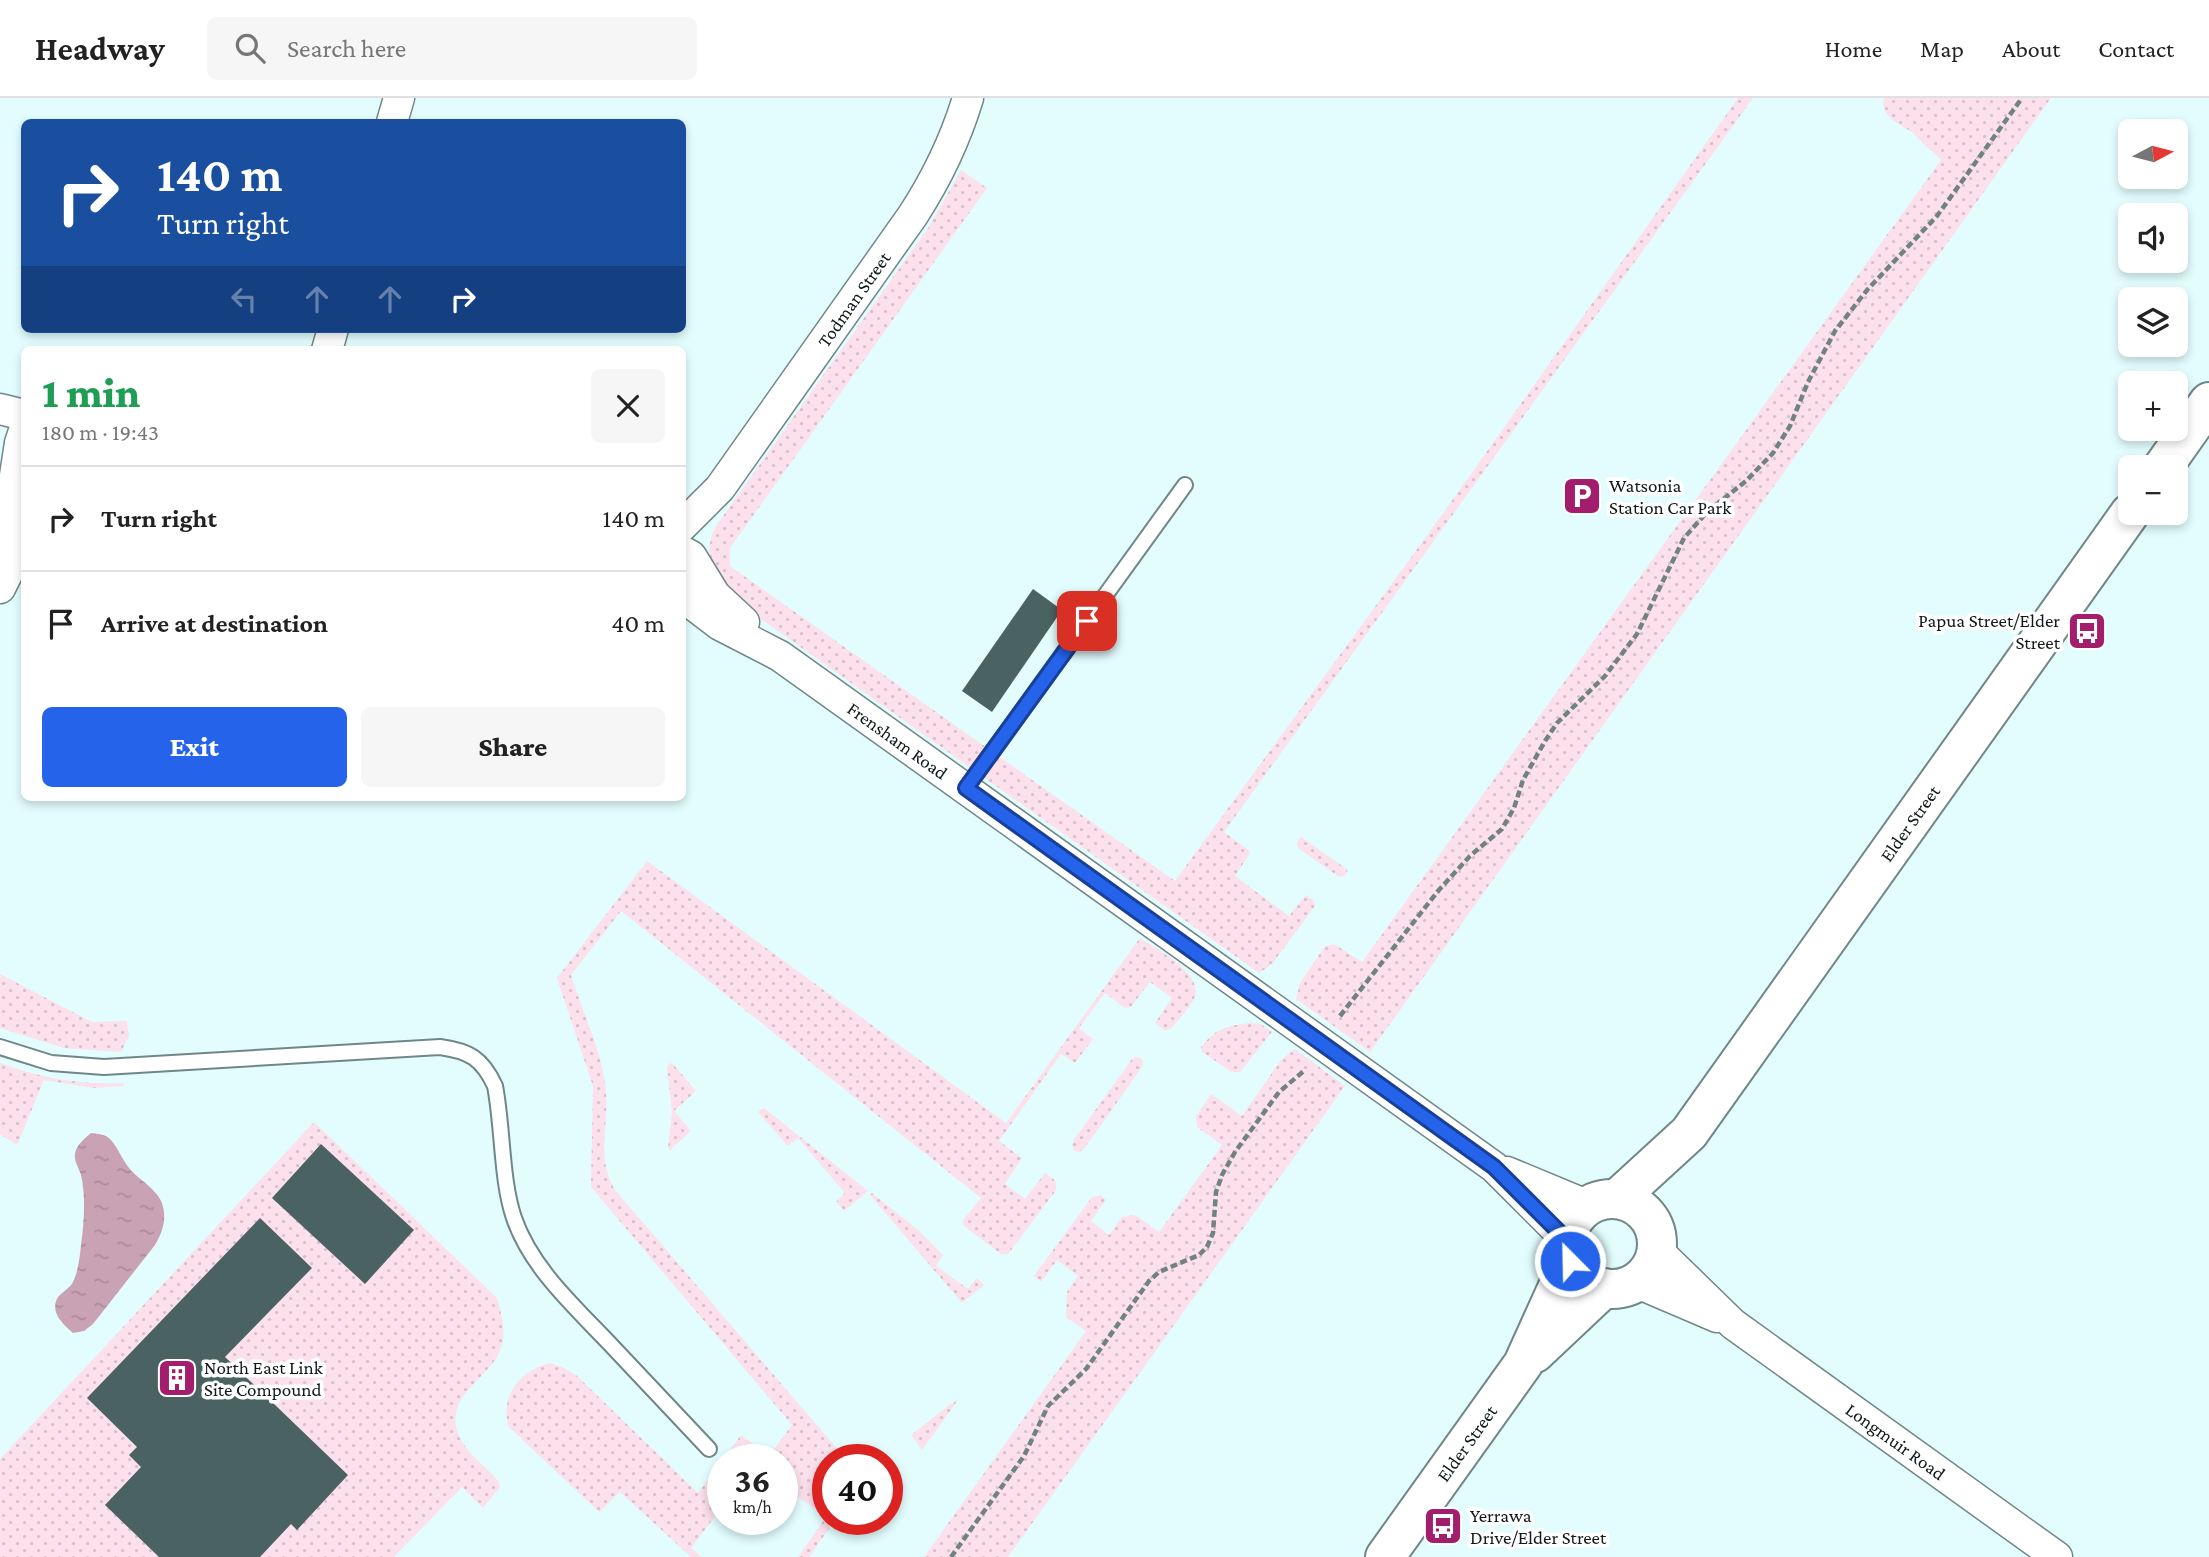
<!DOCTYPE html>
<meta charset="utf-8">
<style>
:root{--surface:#fff;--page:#f6f6f6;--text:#222;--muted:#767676;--line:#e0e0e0;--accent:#2563eb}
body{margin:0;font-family:"Crimson Pro",serif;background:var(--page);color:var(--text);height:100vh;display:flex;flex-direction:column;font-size:26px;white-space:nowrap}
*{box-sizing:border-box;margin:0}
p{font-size:23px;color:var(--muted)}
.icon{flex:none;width:38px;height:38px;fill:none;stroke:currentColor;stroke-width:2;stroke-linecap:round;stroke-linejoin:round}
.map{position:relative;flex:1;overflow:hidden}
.side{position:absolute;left:21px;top:248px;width:665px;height:455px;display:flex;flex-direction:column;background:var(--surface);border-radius:10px;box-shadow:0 4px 10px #0003}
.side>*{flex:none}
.banner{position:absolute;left:21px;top:21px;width:665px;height:214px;border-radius:10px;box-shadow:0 4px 10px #0003;background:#1a4fa0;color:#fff;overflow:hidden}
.needle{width:46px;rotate:83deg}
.controls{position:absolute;left:2118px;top:21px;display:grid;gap:14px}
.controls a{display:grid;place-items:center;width:70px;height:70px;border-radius:10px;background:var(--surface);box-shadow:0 4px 10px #0003;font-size:35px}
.speed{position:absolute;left:707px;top:1346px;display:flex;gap:14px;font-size:35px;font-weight:700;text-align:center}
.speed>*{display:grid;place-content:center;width:91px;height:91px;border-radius:50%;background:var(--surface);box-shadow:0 4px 10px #0003;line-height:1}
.speed small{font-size:18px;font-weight:400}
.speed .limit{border:10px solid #d22;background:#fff;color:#111}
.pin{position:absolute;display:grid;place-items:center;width:60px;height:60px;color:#fff;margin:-30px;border-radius:14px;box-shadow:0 4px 10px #0006}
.me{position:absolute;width:77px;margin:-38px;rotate:337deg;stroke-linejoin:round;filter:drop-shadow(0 0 5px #0008)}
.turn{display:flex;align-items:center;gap:24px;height:147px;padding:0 21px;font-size:32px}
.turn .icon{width:91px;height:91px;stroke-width:2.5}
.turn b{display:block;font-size:49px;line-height:60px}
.lanes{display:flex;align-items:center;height:66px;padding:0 21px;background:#0003;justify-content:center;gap:35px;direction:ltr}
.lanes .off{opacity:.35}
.round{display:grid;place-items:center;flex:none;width:74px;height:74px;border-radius:10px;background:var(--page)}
.summary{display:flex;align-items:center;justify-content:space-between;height:119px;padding:0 21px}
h1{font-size:42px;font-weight:800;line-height:52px;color:#1e9e55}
.action{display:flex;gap:14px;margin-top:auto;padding:14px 21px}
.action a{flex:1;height:80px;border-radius:10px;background:var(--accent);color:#fff;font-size:28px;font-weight:800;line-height:80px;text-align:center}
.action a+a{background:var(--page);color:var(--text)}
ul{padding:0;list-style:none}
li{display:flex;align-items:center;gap:21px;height:105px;padding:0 21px;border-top:2px solid var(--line)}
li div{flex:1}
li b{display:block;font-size:26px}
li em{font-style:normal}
header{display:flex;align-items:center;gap:42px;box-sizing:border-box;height:98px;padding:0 35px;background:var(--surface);border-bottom:2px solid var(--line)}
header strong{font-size:33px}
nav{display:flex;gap:38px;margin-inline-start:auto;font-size:24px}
.search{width:490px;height:63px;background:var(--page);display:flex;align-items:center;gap:18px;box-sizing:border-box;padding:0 24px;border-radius:10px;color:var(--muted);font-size:26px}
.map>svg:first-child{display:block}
.grass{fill:url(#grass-dots)}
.water{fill:url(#water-ripples)}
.building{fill:#4b6263}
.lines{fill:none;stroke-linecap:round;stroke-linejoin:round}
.lane-casing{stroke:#708788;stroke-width:18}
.street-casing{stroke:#708788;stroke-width:33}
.secondary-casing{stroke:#708788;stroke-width:42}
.path{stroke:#708282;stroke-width:4.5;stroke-dasharray:7 3.5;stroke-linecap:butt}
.lane{stroke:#fff;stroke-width:14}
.street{stroke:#fff;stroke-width:30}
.secondary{stroke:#fff;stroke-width:38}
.route-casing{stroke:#184099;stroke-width:18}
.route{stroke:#2563eb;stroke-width:12}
.labels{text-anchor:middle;stroke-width:7;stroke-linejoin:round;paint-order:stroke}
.street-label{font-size:19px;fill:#0f1919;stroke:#fff}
.poi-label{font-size:19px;fill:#0f1919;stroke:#fff;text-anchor:start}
</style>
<header>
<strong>Headway</strong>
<div class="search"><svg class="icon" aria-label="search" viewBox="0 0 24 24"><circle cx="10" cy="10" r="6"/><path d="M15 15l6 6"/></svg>Search here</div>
<nav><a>Home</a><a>Map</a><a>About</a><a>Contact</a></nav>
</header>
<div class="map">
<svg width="2209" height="1459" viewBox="0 0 2209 1459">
<defs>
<pattern id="grass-dots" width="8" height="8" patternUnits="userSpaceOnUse" patternTransform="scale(1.75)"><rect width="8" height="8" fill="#fce0ec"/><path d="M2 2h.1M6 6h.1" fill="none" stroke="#d7c0ca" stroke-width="1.8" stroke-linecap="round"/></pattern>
<pattern id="water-ripples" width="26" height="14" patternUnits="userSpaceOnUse" patternTransform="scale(1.75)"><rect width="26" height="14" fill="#c9a2b3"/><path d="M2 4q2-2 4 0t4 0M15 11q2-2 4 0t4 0" fill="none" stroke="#ab8b99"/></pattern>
</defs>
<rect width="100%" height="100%" fill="#e3fdfe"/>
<g class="grass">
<path d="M 1738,0 L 1753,0 L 1224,734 L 1251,754 L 1235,778 L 1289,818 L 1306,797 L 1314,803 L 1315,808 L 1272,866 L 1259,875 L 737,504 C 717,476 699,463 716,428 L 928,130 L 961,72 L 987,90 L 730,450 L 730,468 L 1175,783 L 1444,414 Z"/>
<path d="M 1884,0 L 2051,0 L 1370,954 L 1296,901 L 1300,885 L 1325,848 L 1334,846 L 1362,864 L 1941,62 C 1933,53 1925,48 1917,39 C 1906,26 1879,23 1884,0 Z"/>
<path d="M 1301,739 L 1348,772 L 1344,778 L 1339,779 L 1298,750 L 1297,744 Z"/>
<path d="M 647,763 L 1006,1025 L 1140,840 C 1157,852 1205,875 1194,901 C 1189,911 1178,922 1171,931 L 1164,932 L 1155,925 L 1172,900 L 1150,884 L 1131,909 L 1125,910 L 1105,895 L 1079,930 L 1093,941 L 1075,965 L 1061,956 L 999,1043 L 1022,1060 L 1005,1086 L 1025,1101 L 1045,1075 C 1054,1081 1060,1084 1054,1095 L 1008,1156 L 1001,1156 L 964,1128 L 963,1122 L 981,1100 L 621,813 L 571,877 C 582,913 600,948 605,986 C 611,1023 594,1057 615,1092 L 846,1361 L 828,1362 L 828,1421 L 836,1421 L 809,1459 L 798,1459 L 826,1419 L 782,1387 L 782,1362 L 723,1362 L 741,1337 L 769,1358 L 792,1327 L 591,1089 L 593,988 L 557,880 Z"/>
<path d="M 0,876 L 92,924 L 127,923 L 129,938 L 121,954 L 64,950 L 0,930 Z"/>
<path d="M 1250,925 L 1261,926 L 1272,934 L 1240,974 L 1232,974 L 1202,954 L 1201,949 C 1216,930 1227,928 1250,925 Z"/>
<path d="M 1295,951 L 1345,988 L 1008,1459 L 924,1459 L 1086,1233 L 1066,1219 L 1067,1194 L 1078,1178 L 1057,1162 L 1041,1184 L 1034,1178 L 1092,1099 L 1101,1097 L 1106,1102 L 1091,1123 L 1109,1137 L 1122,1119 L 1135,1117 L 1159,1134 L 1222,1047 L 1197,1029 L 1196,1018 L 1211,996 L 1242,1018 L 1281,962 Z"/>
<path d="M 1136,959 L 1141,960 L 1143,964 L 1142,969 L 1084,1051 L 1079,1054 L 1074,1053 L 1072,1048 L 1073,1043 L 1132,961 Z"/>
<path d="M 0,965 C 40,980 80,987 123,985 L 124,988 L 93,990 L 44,982 L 17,1047 L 0,1036 Z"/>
<path d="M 672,965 L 696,993 L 674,1013 L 691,1033 L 670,1052 L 668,1050 L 672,1014 L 667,969 L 669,966 Z"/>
<path d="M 764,1010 L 868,1093 L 844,1113 L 836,1104 L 845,1095 L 798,1040 L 788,1048 L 758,1014 Z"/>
<path d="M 314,1024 L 497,1200 C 502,1218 507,1235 500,1253 C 487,1283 441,1299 460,1340 C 469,1358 487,1369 499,1384 L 500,1389 L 483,1410 L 462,1389 L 394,1459 L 0,1459 L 0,1361 Z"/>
<path d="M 872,1095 L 918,1132 L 943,1157 L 936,1168 L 968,1191 L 977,1180 L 984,1187 L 962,1205 L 870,1097 Z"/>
<path d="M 550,1265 L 562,1269 L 576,1277 L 698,1395 L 723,1362 L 723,1408 L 691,1450 L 702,1459 L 691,1459 L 620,1394 L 599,1414 L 509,1329 C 499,1299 520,1272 550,1265 Z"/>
<path d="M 957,1301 L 958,1302 L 922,1352 L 911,1337 Z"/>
</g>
<path class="water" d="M 91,1035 C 98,1036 106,1036 111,1042 C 118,1050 122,1061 129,1070 C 139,1082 156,1090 162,1105 C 167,1120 163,1134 155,1147 L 93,1226 L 84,1233 L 73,1235 C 63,1226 49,1214 58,1199 C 62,1194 70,1190 73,1184 C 78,1174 80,1158 81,1147 C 84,1126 86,1098 81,1077 C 79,1070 74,1064 75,1056 C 76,1047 84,1041 91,1035 Z"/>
<g class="building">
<path d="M 1033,491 L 1062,512 L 992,614 L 962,593 Z"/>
<path d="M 321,1046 L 414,1132 L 365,1186 L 272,1100 Z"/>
<path d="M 260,1120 L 312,1170 L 225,1259 L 348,1377 L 297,1432 L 291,1426 L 260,1459 L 159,1459 L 105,1407 L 141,1369 L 129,1357 L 137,1349 L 87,1300 Z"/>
</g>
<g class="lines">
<g class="lane-casing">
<g id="lane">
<path d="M 966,690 L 1185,387"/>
<path d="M 0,949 L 51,965 L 104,969 L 440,949 C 469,953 482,960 495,988 C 503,1029 501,1082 514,1120 C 531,1170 575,1209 610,1246 C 643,1281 676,1316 709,1351"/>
</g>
</g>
<g class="street-casing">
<g id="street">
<path d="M 392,24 L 399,0"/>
<path d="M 327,252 L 333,231"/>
<path d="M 0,311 L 24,317"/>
<path id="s1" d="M 682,428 L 720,390 L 913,117 C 937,80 955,43 968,0"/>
<path d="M 682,453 L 691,458 L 715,497 L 744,524"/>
<path d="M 0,457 L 12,397 L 20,345 L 24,333"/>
<path d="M 0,490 L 10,470 L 21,440"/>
<path id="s2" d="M 682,490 L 695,508 L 720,527 L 780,558 L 1494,1069 L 1567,1142"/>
<path d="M 1507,1074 L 1589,1108"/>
<path id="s3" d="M 1656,1151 L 1733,1226 L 2057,1459"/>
<path d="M 1635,1184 L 1717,1219"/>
</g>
</g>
<g class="secondary-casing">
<g id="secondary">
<path d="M 2163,369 L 2209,304"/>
<path id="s4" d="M 1617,1101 L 1689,1035 L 2130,415"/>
<circle cx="1612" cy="1146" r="45"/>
<path d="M 1535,1255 L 1604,1190"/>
<path id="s5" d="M 1385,1459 L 1523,1266 L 1570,1162"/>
</g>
</g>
<g class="path">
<path d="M 1340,918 L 1438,793 L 1470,758 L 1502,731 L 1514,710 L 1523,682 L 1545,643 L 1557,625 L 1605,578 L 1637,536 L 1684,440 L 1707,414 L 1746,383 L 1773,355 L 1790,328 L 1808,284 L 1835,233 L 1868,191 L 1937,118 L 2022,0"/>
<path d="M 951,1459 L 1024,1358 L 1048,1308 L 1086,1271 L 1149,1183 L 1159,1174 L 1199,1157 L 1207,1149 L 1213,1135 L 1216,1094 L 1222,1077 L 1235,1054 L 1279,994 L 1305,972"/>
</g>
<use href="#lane" class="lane"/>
<use href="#street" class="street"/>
<use href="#secondary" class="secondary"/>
</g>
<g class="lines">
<g class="route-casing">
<path id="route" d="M 1087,523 L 966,690 L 1494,1069 L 1567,1142 L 1570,1163"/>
</g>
<use href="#route" class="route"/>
</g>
<defs>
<g id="parking-square" transform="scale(2.0125)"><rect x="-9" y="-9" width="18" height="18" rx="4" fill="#a21e6d" stroke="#fff"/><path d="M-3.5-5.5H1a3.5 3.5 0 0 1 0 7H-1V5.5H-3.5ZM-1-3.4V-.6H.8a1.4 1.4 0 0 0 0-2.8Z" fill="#fff"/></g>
<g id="bus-square" transform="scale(2.0125)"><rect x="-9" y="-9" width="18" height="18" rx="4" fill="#a21e6d" stroke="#fff"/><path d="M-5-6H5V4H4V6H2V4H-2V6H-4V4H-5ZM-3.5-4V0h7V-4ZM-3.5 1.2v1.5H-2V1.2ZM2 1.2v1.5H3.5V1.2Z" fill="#fff"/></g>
<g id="building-square" transform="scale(2.0125)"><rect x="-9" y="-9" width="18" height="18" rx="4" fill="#a21e6d" stroke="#fff"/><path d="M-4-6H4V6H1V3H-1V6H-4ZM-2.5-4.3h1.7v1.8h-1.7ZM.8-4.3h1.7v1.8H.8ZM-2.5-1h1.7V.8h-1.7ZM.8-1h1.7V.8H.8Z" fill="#fff"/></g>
</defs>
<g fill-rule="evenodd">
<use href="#parking-square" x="1582" y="398"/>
<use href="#bus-square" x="2087" y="533"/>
<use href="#building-square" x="177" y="1280"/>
<use href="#bus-square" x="1443" y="1428"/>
</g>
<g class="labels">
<g class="street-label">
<text dy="7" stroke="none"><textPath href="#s1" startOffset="285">Todman Street</textPath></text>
<text dy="7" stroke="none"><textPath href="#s2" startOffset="266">Frensham Road</textPath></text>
<text dy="7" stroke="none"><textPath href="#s4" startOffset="478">Elder Street</textPath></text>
<text dy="7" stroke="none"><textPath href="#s3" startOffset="308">Longmuir Road</textPath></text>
<text dy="7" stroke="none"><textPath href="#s5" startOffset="140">Elder Street</textPath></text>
</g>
<g class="poi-label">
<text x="1609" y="394">Watsonia<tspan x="1609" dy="22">Station Car Park</tspan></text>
<text x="2060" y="529" text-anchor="end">Papua Street/Elder<tspan x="2060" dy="22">Street</tspan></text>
<text x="204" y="1276">North East Link<tspan x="204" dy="22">Site Compound</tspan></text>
<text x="1470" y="1424">Yerrawa<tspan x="1470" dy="22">Drive/Elder Street</tspan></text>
</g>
</g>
</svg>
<div class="controls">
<a><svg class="needle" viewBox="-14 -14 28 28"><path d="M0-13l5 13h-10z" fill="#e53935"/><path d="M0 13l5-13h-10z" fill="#767676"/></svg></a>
<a><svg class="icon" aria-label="sound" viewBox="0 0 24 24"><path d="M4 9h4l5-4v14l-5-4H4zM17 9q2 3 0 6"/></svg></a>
<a><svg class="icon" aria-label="layers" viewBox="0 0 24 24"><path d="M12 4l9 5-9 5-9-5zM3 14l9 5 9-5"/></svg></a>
<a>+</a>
<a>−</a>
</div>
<div class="speed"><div>36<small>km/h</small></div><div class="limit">40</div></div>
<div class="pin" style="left:1087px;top:523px;background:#d93025"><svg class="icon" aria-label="arrive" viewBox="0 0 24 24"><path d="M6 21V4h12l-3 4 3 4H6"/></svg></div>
<svg class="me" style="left:1570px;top:1163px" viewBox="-20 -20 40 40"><circle r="17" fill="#2563eb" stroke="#fff" stroke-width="3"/><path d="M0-11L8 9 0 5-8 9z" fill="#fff"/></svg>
<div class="banner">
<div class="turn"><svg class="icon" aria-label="right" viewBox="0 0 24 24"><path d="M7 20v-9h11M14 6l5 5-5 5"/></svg><div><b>140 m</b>Turn right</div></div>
<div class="lanes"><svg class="icon off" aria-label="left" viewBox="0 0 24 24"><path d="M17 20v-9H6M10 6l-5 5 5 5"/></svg><svg class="icon off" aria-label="ahead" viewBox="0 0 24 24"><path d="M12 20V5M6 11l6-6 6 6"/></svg><svg class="icon off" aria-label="ahead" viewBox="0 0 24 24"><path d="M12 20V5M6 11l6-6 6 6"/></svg><svg class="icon" aria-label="right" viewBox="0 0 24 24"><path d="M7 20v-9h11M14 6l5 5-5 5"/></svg></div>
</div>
<section class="side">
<div class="summary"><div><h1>1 min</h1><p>180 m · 19:43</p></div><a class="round"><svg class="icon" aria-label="close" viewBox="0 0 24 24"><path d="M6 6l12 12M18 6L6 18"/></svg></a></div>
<ul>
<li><svg class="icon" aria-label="right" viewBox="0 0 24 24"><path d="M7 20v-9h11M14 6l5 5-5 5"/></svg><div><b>Turn right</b></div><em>140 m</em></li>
<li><svg class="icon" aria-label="arrive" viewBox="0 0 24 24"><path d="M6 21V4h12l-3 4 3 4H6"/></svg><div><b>Arrive at destination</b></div><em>40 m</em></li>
</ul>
<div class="action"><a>Exit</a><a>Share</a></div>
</section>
</div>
